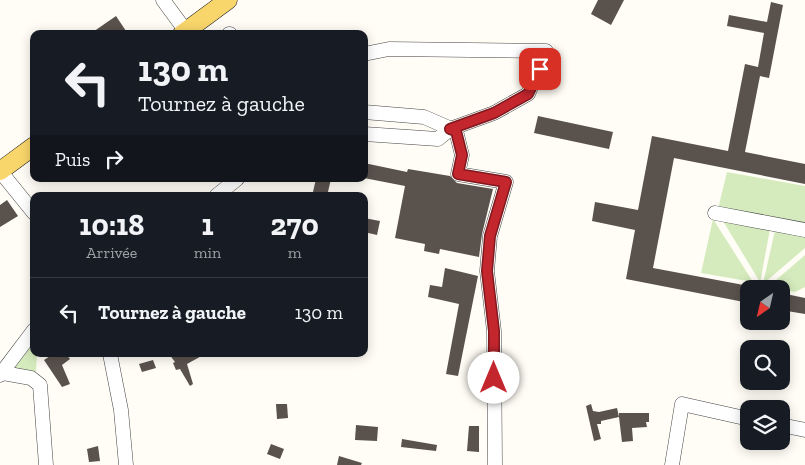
<!DOCTYPE html>
<html lang="fr">
<meta charset="utf-8">
<style>
:root{--surface:#171b24;--page:#242831;--text:#f1f3f6;--muted:#9ea1a6;--line:#363941}
body{margin:0;font-family:"Zilla Slab",serif;background:var(--page);color:var(--text);height:100vh;display:flex;flex-direction:column;font-size:19px;white-space:nowrap}
*{box-sizing:border-box;margin:0}
p{font-size:16px;color:var(--muted)}
.icon{flex:none;width:28px;height:28px;fill:none;stroke:currentColor;stroke-width:2;stroke-linecap:round;stroke-linejoin:round}
.map{position:relative;flex:1;overflow:hidden}
.sheet{position:absolute;left:30px;top:192px;width:338px;height:165px;display:flex;flex-direction:column;background:var(--surface);border-radius:10px;box-shadow:0 2px 12px #0003}
.sheet>*{flex:none}
.top-card{position:absolute;left:30px;top:30px;width:338px;height:152px;border-radius:10px;box-shadow:0 2px 12px #0003;background:#171b24;color:var(--text);overflow:hidden}
.needle{width:32px;rotate:214deg}
.tools{position:absolute;left:740px;top:280px;display:grid;gap:10px}
.tools a{display:grid;place-items:center;width:50px;height:50px;border-radius:10px;background:var(--surface);box-shadow:0 2px 12px #0003;font-size:25px}
.pin{position:absolute;display:grid;place-items:center;width:42px;height:42px;color:#fff;margin:-21px;border-radius:10px;box-shadow:0 2px 8px #0006}
.me{position:absolute;width:55px;margin:-28px;rotate:0deg;stroke-linejoin:round;filter:drop-shadow(0 0 4px #0008)}
.turn{display:flex;align-items:center;gap:18px;height:105px;padding:0 25px;font-size:22px}
.turn .icon{width:65px;height:65px;stroke-width:2.5}
.turn b{display:block;font-size:35px;line-height:42px}
.then{display:flex;align-items:center;height:48px;padding:0 25px;background:#0003;gap:10px;font-size:19px}
.eta{display:flex;justify-content:space-evenly;align-items:center;height:85px;text-align:center}
.eta b{font-size:30px;font-weight:800;line-height:35px}
ul{padding:0;list-style:none}
li{display:flex;align-items:center;gap:15px;height:70px;padding:0 25px;border-top:1px solid var(--line)}
li div{flex:1}
li b{display:block;font-size:19px}
li em{font-style:normal}
.map>svg:first-child{display:block}
.green{fill:#d5ebbd}
.building{fill:#5a524d}
.lines{fill:none;stroke-linecap:round;stroke-linejoin:round}
.minor-casing{stroke:#444;stroke-width:15}
.major-casing{stroke:#222;stroke-width:19}
.minor{stroke:#fff;stroke-width:14}
.major{stroke:#f9d66b;stroke-width:18}
.route-casing{stroke:#7f191e;stroke-width:12}
.route{stroke:#c4262e;stroke-width:9}
</style>
<div class="map">
<svg width="805" height="465" viewBox="0 0 805 465">
<rect width="100%" height="100%" fill="#fffdf5"/>
<g class="green">
<path d="M 727,172 L 805,186 L 805,226 L 718,209 Z"/>
<path d="M 713,219 L 753,282 L 701,273 Z"/>
<path d="M 723,221 L 770,229 L 760,283 L 760,282 Z"/>
<path d="M 775,230 L 805,235 L 805,248 L 763,284 Z"/>
<path d="M 805,255 L 805,287 L 795,292 L 768,287 Z"/>
<path d="M 34,343 L 34,354 L 37,354 L 36,372 L 33,376 L 12,370 Z"/>
</g>
<g class="building">
<path d="M 598,0 L 624,0 L 611,25 L 591,14 Z"/>
<path d="M 771,2 L 783,5 L 769,78 L 760,76 L 745,152 L 805,164 L 805,184 L 674,158 L 653,268 L 749,286 L 749,303 L 626,279 L 635,230 L 592,221 L 595,202 L 638,210 L 652,136 L 728,151 L 745,64 L 758,67 L 764,33 L 727,26 L 729,15 L 767,22 Z"/>
<path d="M 116,16 L 128,34 L 90,34 Z"/>
<path d="M 538,116 L 613,132 L 609,149 L 534,133 Z"/>
<path d="M 364,163 L 407,172 L 408,169 L 450,176 L 457,183 L 493,189 L 482,234 L 479,257 L 440,249 L 439,254 L 424,251 L 425,244 L 395,238 L 405,186 L 364,178 Z"/>
<path d="M 316,179 L 331,179 L 327,196 L 312,196 Z"/>
<path d="M 7,200 L 18,216 L 0,227 L 0,205 Z"/>
<path d="M 364,218 L 380,221 L 377,235 L 364,232 Z"/>
<path d="M 445,268 L 478,276 L 458,376 L 446,374 L 459,304 L 428,297 L 430,285 L 442,287 Z"/>
<path d="M 781,293 L 805,298 L 805,314 L 781,310 Z"/>
<path d="M 53,354 L 66,354 L 70,359 L 62,365 L 70,384 L 62,387 L 44,360 Z"/>
<path d="M 169,354 L 205,354 L 187,364 L 193,384 L 190,386 L 180,369 L 176,370 L 173,363 L 175,362 Z"/>
<path d="M 153,360 L 156,368 L 142,372 L 139,364 Z"/>
<path d="M 276,404 L 287,404 L 288,418 L 277,419 Z"/>
<path d="M 591,404 L 593,411 L 599,412 L 617,408 L 619,417 L 619,413 L 649,413 L 649,422 L 646,422 L 647,427 L 632,428 L 633,441 L 622,442 L 619,417 L 601,421 L 601,424 L 597,424 L 601,439 L 594,441 L 586,406 Z"/>
<path d="M 356,425 L 378,427 L 377,441 L 355,440 Z"/>
<path d="M 469,426 L 479,426 L 479,452 L 467,451 Z"/>
<path d="M 402,439 L 437,445 L 436,451 L 401,447 Z"/>
<path d="M 271,444 L 284,449 L 280,459 L 267,454 Z"/>
<path d="M 98,446 L 100,461 L 89,462 L 87,449 Z"/>
<path d="M 339,456 L 362,463 L 361,465 L 337,465 Z"/>
</g>
<g class="lines">
<g class="minor-casing">
<g id="minor">
<path d="M 163,0 L 188,34"/>
<path d="M 229,34 L 230,34"/>
<path d="M 364,54 L 389,49 L 546,51 L 528,94 L 494,113 L 450,129 L 438,139 L 364,134"/>
<path d="M 364,112 L 424,117 L 456,131 L 462,155 L 458,174 L 506,182 L 490,236 L 487,271 L 494,331 L 495,465"/>
<path d="M 0,171 L 34,213"/>
<path d="M 216,196 L 237,179"/>
<path d="M 715,213 L 805,230"/>
<path d="M 110,354 L 121,410 L 126,465"/>
<path d="M 3,373 L 31,378 L 40,385 L 46,465"/>
<path d="M 0,375 L 34,330"/>
<path d="M 781,425 L 805,430"/>
<path d="M 672,465 L 682,404 L 749,419"/>
</g>
</g>
<g class="major-casing">
<g id="major">
<path d="M 182,34 L 228,0"/>
<path d="M 0,171 L 34,146"/>
</g>
</g>
<use href="#minor" class="minor"/>
<use href="#major" class="major"/>
</g>
<g class="lines">
<g class="route-casing">
<path id="route" d="M 494,378 L 494,331 L 487,271 L 490,236 L 506,182 L 458,174 L 462,155 L 456,131 L 450,129 L 494,113 L 528,94 L 540,69"/>
</g>
<use href="#route" class="route"/>
</g>
</svg>
<div class="tools">
<a><svg class="needle" viewBox="-14 -14 28 28"><path d="M0-13l5 13h-10z" fill="#e53935"/><path d="M0 13l5-13h-10z" fill="#9ea1a6"/></svg></a>
<a><svg class="icon" aria-label="search" viewBox="0 0 24 24"><circle cx="10" cy="10" r="6"/><path d="M15 15l6 6"/></svg></a>
<a><svg class="icon" aria-label="layers" viewBox="0 0 24 24"><path d="M12 4l9 5-9 5-9-5zM3 14l9 5 9-5"/></svg></a>
</div>
<div class="pin" style="left:540px;top:69px;background:#d93025"><svg class="icon" aria-label="arrive" viewBox="0 0 24 24"><path d="M6 21V4h12l-3 4 3 4H6"/></svg></div>
<svg class="me" style="left:494px;top:378px" viewBox="-20 -20 40 40"><circle r="19" fill="#fff"/><path d="M0-13L10 11 0 6-10 11z" fill="#c4262e"/></svg>
<div class="top-card">
<div class="turn"><svg class="icon" aria-label="left" viewBox="0 0 24 24"><path d="M17 20v-9H6M10 6l-5 5 5 5"/></svg><div><b>130 m</b>Tournez à gauche</div></div>
<div class="then">Puis<svg class="icon" aria-label="right" viewBox="0 0 24 24"><path d="M7 20v-9h11M14 6l5 5-5 5"/></svg></div>
</div>
<section class="sheet">
<div class="eta">
<div><b>10:18</b><p>Arrivée</p></div>
<div><b>1</b><p>min</p></div>
<div><b>270</b><p>m</p></div>
</div>
<ul>
<li><svg class="icon" aria-label="left" viewBox="0 0 24 24"><path d="M17 20v-9H6M10 6l-5 5 5 5"/></svg><div><b>Tournez à gauche</b></div><em>130 m</em></li>
</ul>
</section>
</div>
